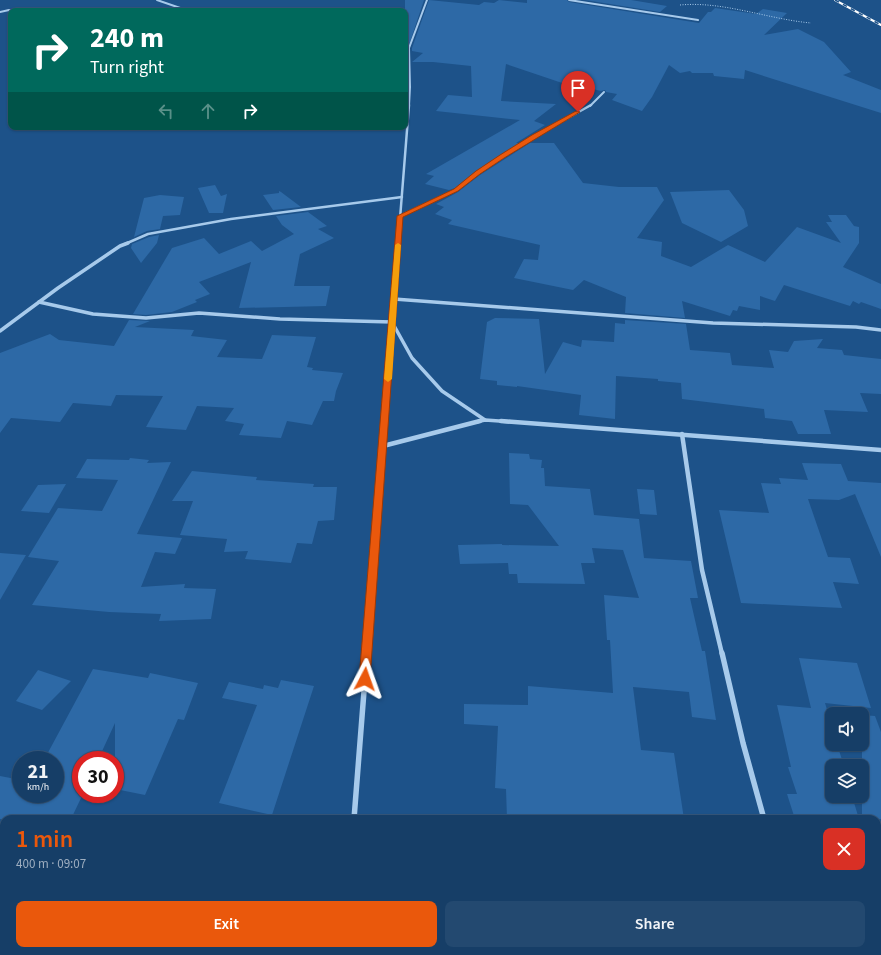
<!DOCTYPE html>
<meta charset="utf-8">
<style>
:root{--surface:#163e67;--page:#234970;--text:#f1f3f6;--muted:#9eaec0;--line:#35577b;--accent:#ea580c}
body{margin:0;font-family:"Source Sans 3",sans-serif;background:var(--page);color:var(--text);height:100vh;display:flex;flex-direction:column;font-size:15px;white-space:nowrap}
*{box-sizing:border-box;margin:0}
p{font-size:13px;color:var(--muted)}
.icon{flex:none;width:22px;height:22px;fill:none;stroke:currentColor;stroke-width:2;stroke-linecap:round;stroke-linejoin:round}
.map{position:relative;flex:1;overflow:hidden}
.panel{position:absolute;left:0px;top:815px;width:881px;height:140px;display:flex;flex-direction:column;background:var(--surface);border-radius:12px 12px 0 0;box-shadow:0 1px 3px #0004,0 0 0 1px var(--line)}
.panel>*{flex:none}
.banner{position:absolute;left:8px;top:8px;width:400px;height:122px;border-radius:8px;box-shadow:0 1px 3px #0004,0 0 0 1px var(--line);background:#00695c;color:#fff;overflow:hidden}
.buttons{position:absolute;left:825px;top:707px;display:grid;gap:8px}
.buttons a{display:grid;place-items:center;width:44px;height:44px;border-radius:8px;background:var(--surface);box-shadow:0 1px 3px #0004,0 0 0 1px var(--line);font-size:20px}
.speed{position:absolute;left:12px;top:751px;display:flex;gap:8px;font-size:20px;font-weight:700;text-align:center}
.speed>*{display:grid;place-content:center;width:52px;height:52px;border-radius:50%;background:var(--surface);box-shadow:0 1px 3px #0004,0 0 0 1px var(--line);line-height:1}
.speed small{font-size:10px;font-weight:400}
.speed .limit{border:6px solid #d22;background:#fff;color:#111}
.pin{position:absolute;display:grid;place-items:center;width:34px;height:34px;color:#fff;margin:-41px -17px;border-radius:50% 50% 50% 0;rotate:-45deg;box-shadow:0 0 4px #0007}
.pin .icon{rotate:45deg}
.me{position:absolute;width:44px;margin:-22px;rotate:4deg;stroke-linejoin:round;filter:drop-shadow(0 0 3px #0008)}
.turn{display:flex;align-items:center;gap:14px;height:84px;padding:0 16px;font-size:18px}
.turn .icon{width:52px;height:52px;stroke-width:2.5}
.turn b{display:block;font-size:28px;line-height:34px}
.lanes{display:flex;align-items:center;height:38px;padding:0 16px;background:#0003;justify-content:center;gap:20px;direction:ltr}
.lanes .off{opacity:.35}
.round{display:grid;place-items:center;flex:none;width:42px;height:42px;border-radius:8px;background:var(--page)}
.headline{display:flex;align-items:center;justify-content:space-between;height:68px;padding:0 16px}
h1{font-size:24px;font-weight:600;line-height:30px;color:var(--accent)}
.cta{display:flex;gap:8px;margin-top:auto;padding:8px 16px}
.cta a{flex:1;height:46px;border-radius:8px;background:var(--accent);color:#fff;font-size:16px;font-weight:600;line-height:46px;text-align:center}
.cta a+a{background:var(--page);color:var(--text)}
.map>svg:first-child{display:block}
.building{fill:#2d69a6}
.lines{fill:none;stroke-linecap:round;stroke-linejoin:round}
.path{stroke:#a7caeb;stroke-width:1;stroke-dasharray:1 1.5;stroke-linecap:butt}
.street-far4{stroke:#a7caeb;stroke-width:2}
.street-far3{stroke:#a7caeb;stroke-width:2.5}
.street-far2{stroke:#a7caeb;stroke-width:3.5}
.street-far1{stroke:#a7caeb;stroke-width:4.5}
.street{stroke:#a7caeb;stroke-width:5.5}
.rail-casing{stroke:#fff;stroke-width:2}
.rail{stroke:#1d5289;stroke-width:1.5;stroke-dasharray:4.5;stroke-linecap:butt}
.route{fill:#ea580c;stroke:#983908}
.slow{fill:#f59e0b}
</style>
<div class="map">
<svg width="881" height="955" viewBox="0 0 881 955">
<rect width="100%" height="100%" fill="#1d5289"/>
<g class="building">
<path d="M 405,0 L 424,0 L 407,51 L 405,50 Z"/>
<path d="M 429,0 L 479,5 L 484,2 L 494,3 L 499,0 L 527,3 L 527,0 L 567,0 L 569,2 L 699,23 L 708,12 L 711,12 L 715,8 L 756,14 L 763,9 L 787,13 L 764,35 L 798,29 L 824,42 L 851,72 L 843,75 L 881,90 L 881,113 L 745,70 L 744,79 L 714,76 L 713,73 L 692,73 L 690,71 L 680,73 L 669,65 L 652,97 L 642,111 L 612,100 L 617,94 L 606,92 L 605,90 L 601,91 L 576,85 L 574,87 L 506,64 L 501,101 L 556,104 L 534,121 L 545,125 L 516,143 L 520,143 L 476,171 L 455,188 L 449,190 L 425,184 L 434,176 L 426,174 L 520,120 L 436,111 L 448,95 L 472,97 L 471,66 L 433,62 L 412,62 L 423,53 L 412,51 L 412,48 Z"/>
<path d="M 585,0 L 631,0 L 667,6 L 660,12 Z"/>
<path d="M 530,143 L 554,143 L 583,183 L 619,187 L 657,187 L 664,200 L 637,238 L 662,242 L 661,256 L 691,267 L 728,245 L 765,262 L 797,227 L 841,243 L 826,222 L 832,222 L 828,215 L 846,215 L 854,226 L 859,227 L 859,243 L 843,267 L 881,284 L 881,309 L 861,302 L 859,304 L 853,301 L 850,306 L 784,285 L 775,301 L 760,296 L 760,310 L 739,306 L 737,311 L 733,310 L 730,316 L 682,301 L 685,318 L 625,313 L 626,297 L 584,280 L 573,290 L 514,278 L 524,259 L 538,260 L 540,245 L 448,224 L 452,220 L 435,214 L 444,207 L 436,204 L 458,192 L 480,175 Z"/>
<path d="M 215,185 L 221,196 L 227,194 L 223,213 L 209,213 L 198,188 Z"/>
<path d="M 729,190 L 744,210 L 748,226 L 721,242 L 682,223 L 670,192 Z"/>
<path d="M 279,191 L 281,192 L 301,207 L 273,210 L 263,195 L 279,193 Z"/>
<path d="M 160,195 L 184,197 L 180,215 L 163,216 L 160,229 L 147,231 L 134,237 L 144,198 Z"/>
<path d="M 308,212 L 327,226 L 318,229 L 334,238 L 300,254 L 294,286 L 330,286 L 326,306 L 239,308 L 251,262 L 199,282 L 210,294 L 195,300 L 197,302 L 172,312 L 146,315 L 133,314 L 172,248 L 204,238 L 219,254 L 251,241 L 262,251 L 294,234 L 282,225 L 276,216 Z"/>
<path d="M 159,235 L 157,243 L 141,263 L 131,248 L 132,244 L 149,237 Z"/>
<path d="M 495,318 L 539,319 L 545,374 L 563,342 L 581,347 L 582,340 L 614,342 L 615,323 L 625,324 L 625,320 L 686,324 L 690,350 L 730,353 L 732,365 L 774,368 L 769,350 L 788,352 L 794,341 L 823,339 L 817,348 L 842,350 L 844,355 L 881,359 L 881,394 L 860,393 L 868,412 L 824,410 L 831,434 L 798,434 L 792,421 L 765,418 L 764,409 L 682,399 L 681,383 L 658,381 L 658,379 L 616,376 L 615,419 L 579,415 L 581,395 L 517,386 L 517,387 L 497,385 L 497,381 L 480,379 L 487,322 Z"/>
<path d="M 129,320 L 150,321 L 135,327 L 194,330 L 191,336 L 227,340 L 217,357 L 262,359 L 272,335 L 316,337 L 307,367 L 313,368 L 312,370 L 343,373 L 336,391 L 334,401 L 323,401 L 312,425 L 287,421 L 281,438 L 239,435 L 244,424 L 225,421 L 234,408 L 197,406 L 186,430 L 146,427 L 163,396 L 116,395 L 111,406 L 73,403 L 60,422 L 11,418 L 0,433 L 0,353 L 50,334 L 59,340 L 114,346 Z"/>
<path d="M 509,453 L 529,454 L 530,459 L 542,460 L 541,468 L 544,468 L 545,486 L 590,489 L 594,515 L 639,519 L 644,558 L 691,561 L 698,598 L 690,598 L 702,651 L 705,651 L 716,720 L 692,717 L 689,692 L 633,687 L 641,750 L 674,753 L 684,819 L 507,819 L 506,789 L 495,788 L 498,726 L 464,724 L 464,704 L 528,705 L 528,686 L 613,693 L 610,640 L 607,640 L 604,595 L 639,598 L 623,550 L 592,548 L 595,563 L 581,563 L 585,584 L 518,583 L 517,574 L 509,574 L 508,563 L 460,564 L 458,545 L 502,544 L 502,545 L 559,546 L 528,505 L 510,504 Z"/>
<path d="M 130,458 L 149,460 L 147,463 L 171,462 L 137,534 L 182,538 L 175,554 L 155,552 L 141,587 L 185,584 L 184,588 L 216,589 L 211,619 L 159,621 L 161,614 L 109,612 L 32,605 L 59,561 L 28,557 L 58,508 L 102,511 L 118,480 L 76,478 L 87,459 L 129,460 Z"/>
<path d="M 802,463 L 841,464 L 848,481 L 881,483 L 881,557 L 855,494 L 839,500 L 808,499 L 828,557 L 850,558 L 859,584 L 833,582 L 842,608 L 741,603 L 719,510 L 769,513 L 761,483 L 781,484 L 779,478 L 808,480 Z"/>
<path d="M 192,471 L 257,477 L 256,480 L 314,484 L 313,487 L 337,487 L 334,520 L 318,521 L 312,544 L 297,543 L 291,563 L 245,559 L 248,551 L 224,552 L 227,539 L 180,535 L 193,501 L 172,501 Z"/>
<path d="M 66,484 L 49,513 L 21,511 L 38,485 Z"/>
<path d="M 637,489 L 654,490 L 657,515 L 640,514 Z"/>
<path d="M 0,553 L 26,555 L 0,600 Z"/>
<path d="M 799,658 L 857,663 L 871,708 L 825,703 L 832,726 L 832,744 L 837,744 L 844,766 L 832,766 L 832,796 L 852,796 L 859,819 L 795,819 L 787,794 L 797,794 L 788,767 L 791,767 L 777,705 L 811,708 Z"/>
<path d="M 93,669 L 148,678 L 150,673 L 198,683 L 184,720 L 178,719 L 145,795 L 115,789 L 115,723 L 98,760 L 81,760 L 81,798 L 71,819 L 0,819 L 0,776 L 21,780 L 21,794 L 55,794 L 55,760 L 44,760 Z"/>
<path d="M 38,670 L 71,681 L 42,710 L 16,701 Z"/>
<path d="M 281,680 L 314,686 L 272,815 L 219,803 L 257,705 L 222,698 L 229,682 L 263,689 L 264,685 L 278,688 Z"/>
<path d="M 862,715 L 875,716 L 881,732 L 881,819 L 862,819 Z"/>
</g>
<g class="lines">
<path class="path" d="M 680,5 C 724,1 767,19 811,23"/>
<g class="street-far4">
<path d="M 157,0 L 189,11"/>
<path d="M 569,0 L 698,20"/>
<path d="M 0,12 L 9,10 L 58,11"/>
<path d="M 405,85 L 410,87 L 409,106"/>
<path d="M 410,87 L 409,48 L 427,0"/>
<path d="M 590,106 L 604,92"/>
</g>
<g class="street-far3">
<path d="M 400,216 L 456,190 L 478,173 L 534,137 L 591,105"/>
<path d="M 125,244 L 148,234 L 231,219 L 402,197"/>
<path d="M 398,244 L 409,105"/>
</g>
<g class="street-far2">
<path d="M 394,299 L 713,323 L 856,327 L 881,330"/>
<path d="M 39,302 L 93,314 L 146,318 L 199,313 L 280,319 L 392,322 L 412,358 L 442,391 L 485,420"/>
<path d="M 0,331 L 58,288 L 120,246 L 128,243"/>
<path d="M 384,422 L 398,243"/>
<path d="M 476,422 L 485,420 L 514,422"/>
</g>
<g class="street-far1">
<path d="M 501,421 L 881,450"/>
<path d="M 682,434 L 702,570 L 722,654"/>
<path d="M 383,446 L 480,421"/>
<path d="M 367,654 L 384,421"/>
</g>
<g class="street">
<path d="M 722,653 L 743,743 L 764,819"/>
<path d="M 354,819 L 367,653"/>
<path d="M 344,951 L 344,955"/>
<path d="M 800,951 L 801,955"/>
</g>
<g class="rail-casing">
<path id="rail" d="M 835,0 L 881,25"/>
</g>
<use href="#rail" class="rail"/>
</g>
<path class="route" d="M 576,111 L 580,112 L 504,158 L 480,174 L 458,191 L 403,217 L 370,679 L 369,683 L 365,684 L 361,683 L 359,679 L 397,216 L 454,189 L 476,171 L 500,155 L 532,135 Z"/>
<path class="slow" d="M 398,243 L 401,245 L 392,379 L 388,382 L 384,379 L 395,245 Z"/>
</svg>
<div class="buttons">
<a><svg class="icon" aria-label="sound" viewBox="0 0 24 24"><path d="M4 9h4l5-4v14l-5-4H4zM17 9q2 3 0 6"/></svg></a>
<a><svg class="icon" aria-label="layers" viewBox="0 0 24 24"><path d="M12 4l9 5-9 5-9-5zM3 14l9 5 9-5"/></svg></a>
</div>
<div class="speed"><div>21<small>km/h</small></div><div class="limit">30</div></div>
<div class="pin" style="left:578px;top:112px;background:#d93025"><svg class="icon" aria-label="arrive" viewBox="0 0 24 24"><path d="M6 21V4h12l-3 4 3 4H6"/></svg></div>
<svg class="me" style="left:365px;top:679px" viewBox="-20 -20 40 40"><path d="M0-17L14 15 0 8-14 15z" fill="#ea580c" stroke="#fff" stroke-width="4"/></svg>
<div class="banner">
<div class="turn"><svg class="icon" aria-label="right" viewBox="0 0 24 24"><path d="M7 20v-9h11M14 6l5 5-5 5"/></svg><div><b>240 m</b>Turn right</div></div>
<div class="lanes"><svg class="icon off" aria-label="left" viewBox="0 0 24 24"><path d="M17 20v-9H6M10 6l-5 5 5 5"/></svg><svg class="icon off" aria-label="ahead" viewBox="0 0 24 24"><path d="M12 20V5M6 11l6-6 6 6"/></svg><svg class="icon" aria-label="right" viewBox="0 0 24 24"><path d="M7 20v-9h11M14 6l5 5-5 5"/></svg></div>
</div>
<section class="panel">
<div class="headline"><div><h1>1 min</h1><p>400 m · 09:07</p></div><a class="round" style="background:#d93025;color:#fff"><svg class="icon" aria-label="close" viewBox="0 0 24 24"><path d="M6 6l12 12M18 6L6 18"/></svg></a></div>
<div class="cta"><a>Exit</a><a>Share</a></div>
</section>
</div>
